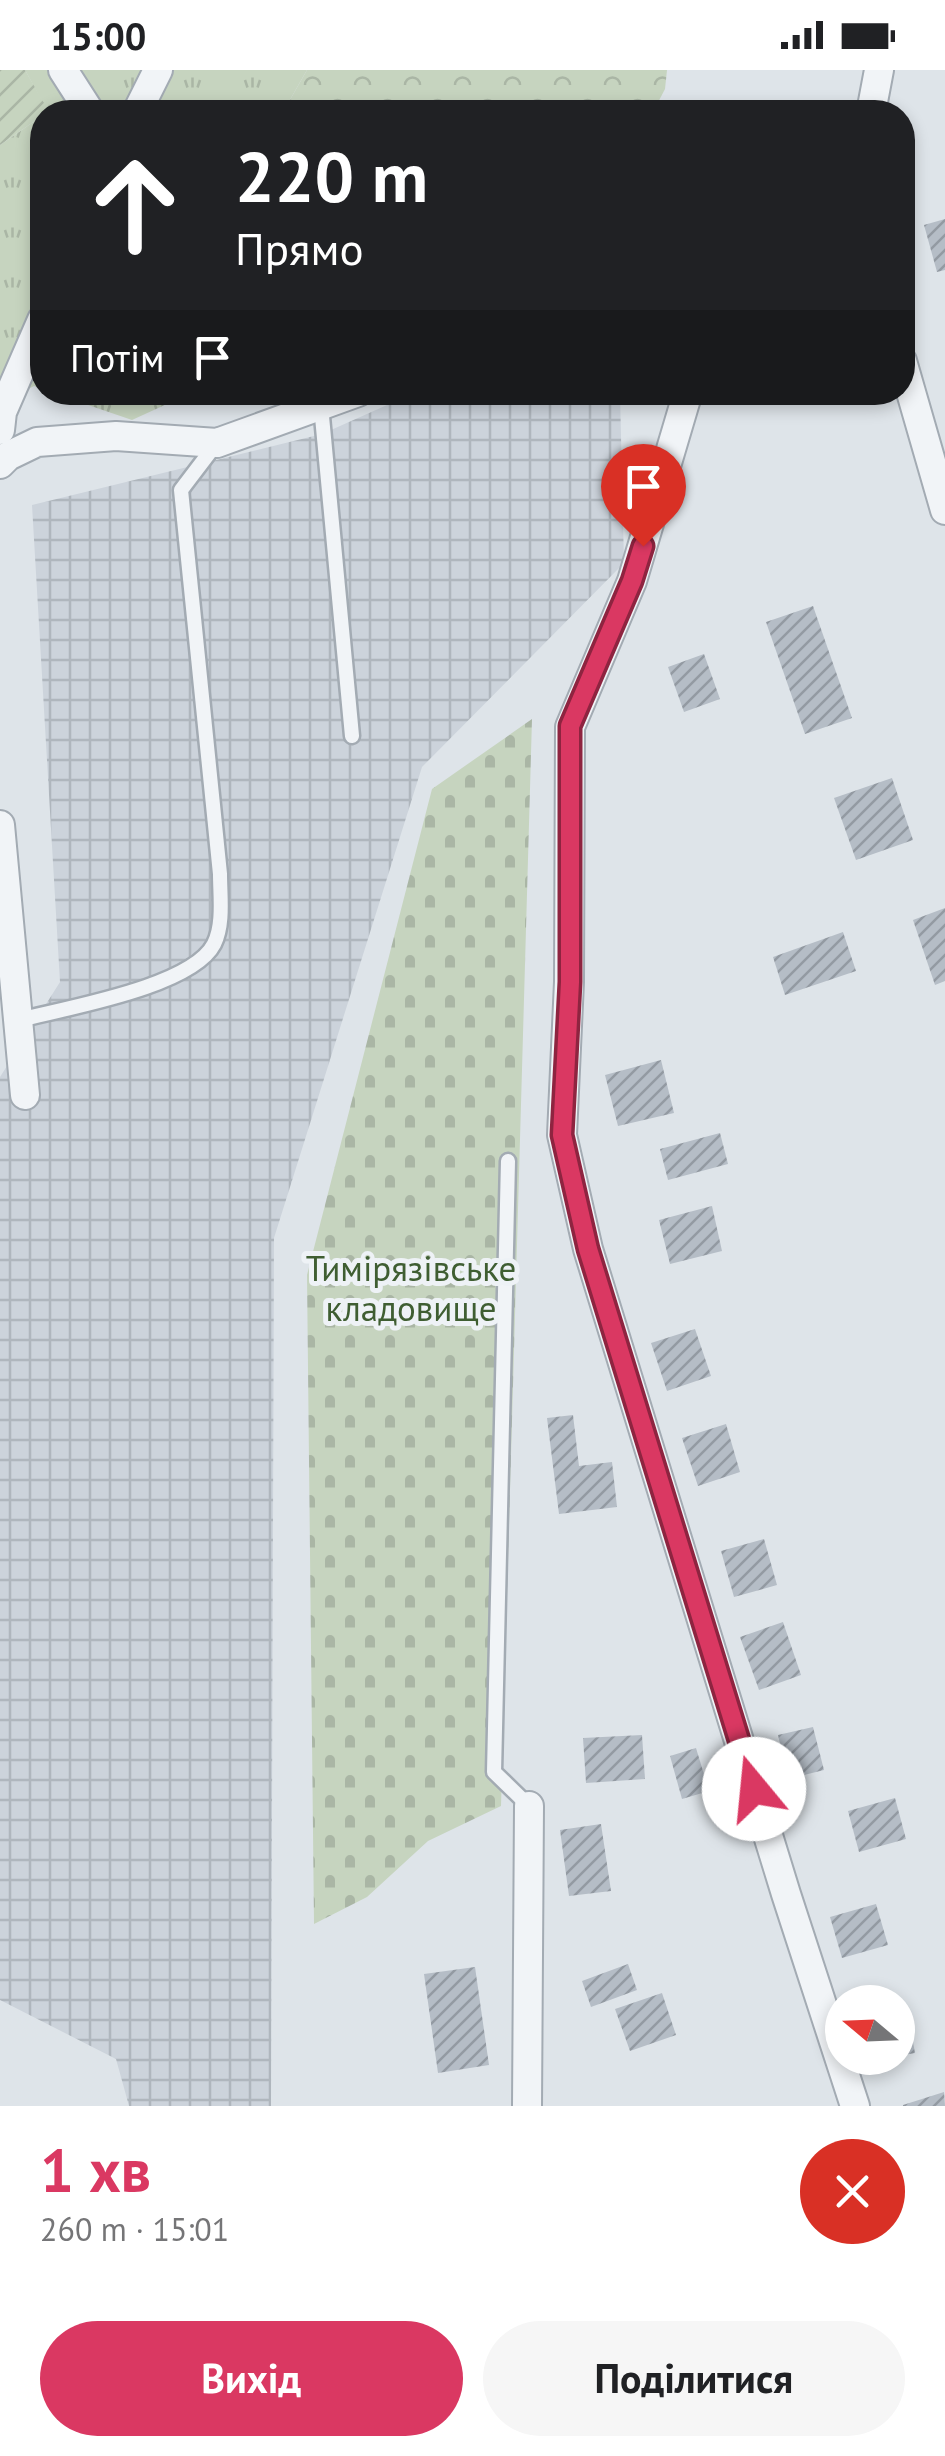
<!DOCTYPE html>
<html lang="uk">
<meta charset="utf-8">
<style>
:root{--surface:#fff;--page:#f6f6f6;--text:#202124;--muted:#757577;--accent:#da3862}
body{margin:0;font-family:"PT Sans",sans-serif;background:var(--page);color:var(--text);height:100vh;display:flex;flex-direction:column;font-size:38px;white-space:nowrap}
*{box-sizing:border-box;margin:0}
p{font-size:32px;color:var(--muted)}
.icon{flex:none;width:55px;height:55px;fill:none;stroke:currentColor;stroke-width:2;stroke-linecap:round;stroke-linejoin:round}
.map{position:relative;height:2036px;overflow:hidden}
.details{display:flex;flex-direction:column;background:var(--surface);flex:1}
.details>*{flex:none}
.guide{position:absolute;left:30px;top:30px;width:885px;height:305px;border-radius:40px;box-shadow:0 5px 15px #0003;background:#202124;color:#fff;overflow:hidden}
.needle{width:65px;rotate:289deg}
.tools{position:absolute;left:825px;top:1915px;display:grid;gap:20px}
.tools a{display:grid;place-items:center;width:90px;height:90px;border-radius:50%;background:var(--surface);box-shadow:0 5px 15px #0003;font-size:50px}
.pin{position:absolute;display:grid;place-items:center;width:85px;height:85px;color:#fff;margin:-102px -42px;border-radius:50% 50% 50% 0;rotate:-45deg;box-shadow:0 0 10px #0007}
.pin .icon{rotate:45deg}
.me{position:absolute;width:110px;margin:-55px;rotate:343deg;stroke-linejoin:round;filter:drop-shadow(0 0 8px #0008)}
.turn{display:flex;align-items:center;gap:35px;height:210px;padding:0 40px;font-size:45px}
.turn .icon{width:130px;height:130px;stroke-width:2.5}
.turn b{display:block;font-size:70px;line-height:85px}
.then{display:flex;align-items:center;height:95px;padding:0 40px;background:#0003;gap:20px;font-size:38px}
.round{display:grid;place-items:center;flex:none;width:105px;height:105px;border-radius:52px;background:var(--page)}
.summary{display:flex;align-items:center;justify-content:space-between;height:170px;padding:0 40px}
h1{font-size:60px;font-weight:800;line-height:75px;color:var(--accent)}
.primary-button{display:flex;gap:20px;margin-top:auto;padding:20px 40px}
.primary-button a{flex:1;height:115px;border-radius:60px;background:var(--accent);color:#fff;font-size:40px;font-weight:800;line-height:115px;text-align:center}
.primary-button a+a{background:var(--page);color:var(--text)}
.status{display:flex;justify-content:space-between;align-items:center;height:70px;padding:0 50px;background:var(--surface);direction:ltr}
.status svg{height:28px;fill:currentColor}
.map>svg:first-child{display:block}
.industrial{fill:url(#industrial-grid)}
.grass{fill:url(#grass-tufts)}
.forest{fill:url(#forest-crowns)}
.cemetery{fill:url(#cemetery-stones)}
.garden{fill:url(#garden-furrows)}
.building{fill:url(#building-hatch)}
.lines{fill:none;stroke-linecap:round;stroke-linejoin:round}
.lane-casing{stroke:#a3abb3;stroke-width:19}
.street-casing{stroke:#a3abb3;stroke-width:32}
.lane{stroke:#f1f4f7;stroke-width:14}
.street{stroke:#f1f4f7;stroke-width:28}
.route-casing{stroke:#8e2440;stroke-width:25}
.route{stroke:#da3862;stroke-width:18}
.labels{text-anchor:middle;stroke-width:10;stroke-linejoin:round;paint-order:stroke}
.park-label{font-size:35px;fill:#3f5e32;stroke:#eef2f6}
</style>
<div class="status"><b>15:00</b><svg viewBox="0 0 49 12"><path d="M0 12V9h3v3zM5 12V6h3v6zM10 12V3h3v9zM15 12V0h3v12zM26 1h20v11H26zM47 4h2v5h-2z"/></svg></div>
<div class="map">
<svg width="945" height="2036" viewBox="0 0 945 2036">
<defs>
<pattern id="industrial-grid" width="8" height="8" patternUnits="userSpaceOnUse" patternTransform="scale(2.5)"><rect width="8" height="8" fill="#ccd3db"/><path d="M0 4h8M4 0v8" fill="none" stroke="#afb6bd"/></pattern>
<pattern id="grass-tufts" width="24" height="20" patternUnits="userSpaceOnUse" patternTransform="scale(2.5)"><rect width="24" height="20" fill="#c6d4bf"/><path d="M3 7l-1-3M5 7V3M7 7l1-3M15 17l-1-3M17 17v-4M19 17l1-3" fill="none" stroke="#aab6a5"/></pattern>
<pattern id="forest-crowns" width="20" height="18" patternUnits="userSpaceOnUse" patternTransform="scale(2.5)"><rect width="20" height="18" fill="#c6d4bf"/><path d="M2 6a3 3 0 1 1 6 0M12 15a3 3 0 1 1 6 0" fill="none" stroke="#aab6a5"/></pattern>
<pattern id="cemetery-stones" width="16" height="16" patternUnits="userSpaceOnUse" patternTransform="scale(2.5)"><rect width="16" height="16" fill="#c6d4bf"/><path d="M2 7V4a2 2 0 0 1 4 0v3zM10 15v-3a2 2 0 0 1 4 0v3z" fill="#aab6a5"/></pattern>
<pattern id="garden-furrows" width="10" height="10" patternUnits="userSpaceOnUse" patternTransform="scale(2.5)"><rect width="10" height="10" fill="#c6d4bf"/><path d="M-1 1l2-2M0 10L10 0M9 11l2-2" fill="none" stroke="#aab6a5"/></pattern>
<pattern id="building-hatch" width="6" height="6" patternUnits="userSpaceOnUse" patternTransform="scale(2.5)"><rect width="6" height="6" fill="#b5bdc6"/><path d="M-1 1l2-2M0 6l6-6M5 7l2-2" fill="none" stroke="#939aa2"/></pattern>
</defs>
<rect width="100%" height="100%" fill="#dee4e9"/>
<path class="industrial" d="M 414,323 L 620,323 L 624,493 L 422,697 L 274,1168 L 271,2036 L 129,2036 L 116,1989 L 0,1930 L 0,1007 L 60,912 L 32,435 L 322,364 Z"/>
<g class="grass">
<path d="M 25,0 L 307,0 L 283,42 L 48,42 Z"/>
<path d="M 42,46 L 42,319 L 34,316 L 0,334 L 0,75 Z"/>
<path d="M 53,323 L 191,323 L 132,350 Z"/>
</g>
<path class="forest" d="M 307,0 L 667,0 L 665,19 L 653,42 L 283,42 Z"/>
<path class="cemetery" d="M 532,649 L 501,1736 L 428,1771 L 367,1827 L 314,1854 L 307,1205 L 432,719 Z"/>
<path class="garden" d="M 0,0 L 25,0 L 49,42 L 42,42 L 42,46 L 0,75 Z"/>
<g class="building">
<path d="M 945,149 L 945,200 L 937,202 L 924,155 Z"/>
<path d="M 813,536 L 852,648 L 805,664 L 766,552 Z"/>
<path d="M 704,584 L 720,629 L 684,642 L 668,597 Z"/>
<path d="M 892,708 L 913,770 L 856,790 L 834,728 Z"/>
<path d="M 945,838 L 945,911 L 935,915 L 913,850 Z"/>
<path d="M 843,862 L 856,901 L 785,925 L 773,887 Z"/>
<path d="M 661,990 L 674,1043 L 618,1056 L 605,1005 Z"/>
<path d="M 720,1063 L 728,1094 L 668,1110 L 660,1079 Z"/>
<path d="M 712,1136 L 722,1181 L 670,1194 L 659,1150 Z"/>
<path d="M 695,1259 L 711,1306 L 667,1321 L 651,1273 Z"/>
<path d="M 573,1345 L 579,1396 L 612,1392 L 617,1437 L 559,1444 L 547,1348 Z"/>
<path d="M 726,1354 L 740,1402 L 698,1416 L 682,1368 Z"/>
<path d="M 764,1469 L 777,1515 L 734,1527 L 721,1481 Z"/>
<path d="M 783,1552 L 801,1605 L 759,1620 L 740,1567 Z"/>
<path d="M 813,1657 L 824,1700 L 788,1709 L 778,1665 Z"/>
<path d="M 642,1665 L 645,1709 L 586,1713 L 583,1668 Z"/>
<path d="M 696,1678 L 709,1721 L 682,1729 L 670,1686 Z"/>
<path d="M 895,1728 L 906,1769 L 859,1782 L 848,1741 Z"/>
<path d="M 601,1754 L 611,1821 L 569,1826 L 560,1760 Z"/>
<path d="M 876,1834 L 888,1875 L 842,1888 L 830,1847 Z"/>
<path d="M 628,1894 L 637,1920 L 591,1937 L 582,1911 Z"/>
<path d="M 475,1897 L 489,1995 L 438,2003 L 424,1904 Z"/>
<path d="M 662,1923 L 676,1965 L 630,1981 L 615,1939 Z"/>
<path d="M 908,1944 L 915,1983 L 898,1986 L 898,1946 Z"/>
<path d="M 944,2022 L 945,2036 L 903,2036 L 903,2035 Z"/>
</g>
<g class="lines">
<g class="lane-casing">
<g id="lane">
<path d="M 321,336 L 352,666"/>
<path d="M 19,950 C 65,938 192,917 214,874 C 224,854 220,826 220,804 L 181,420 L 216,374"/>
<path d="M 508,1091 L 494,1702 L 529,1736"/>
</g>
</g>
<g class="street-casing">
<g id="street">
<path d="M 63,0 L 90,42"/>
<path d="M 137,42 L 158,0"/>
<path d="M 868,42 L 872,37 L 879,0"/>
<path d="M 902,291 L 945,440"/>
<path d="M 688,322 L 632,511 L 570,657 L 569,912 L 562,1065 L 588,1179 L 786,1824 L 855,2036"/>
<path d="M 0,360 L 2,342 L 42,250"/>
<path d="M 0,394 L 8,386 L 37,372 L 116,366 L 217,373 L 358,322"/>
<path d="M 0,755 L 25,1025"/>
<path d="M 527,2036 L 529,1736"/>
</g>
</g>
<use href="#lane" class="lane"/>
<use href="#street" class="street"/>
</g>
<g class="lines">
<g class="route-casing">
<path id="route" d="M 643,476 L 632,511 L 570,656 L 570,912 L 562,1065 L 588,1179 L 754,1719"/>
</g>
<use href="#route" class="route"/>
</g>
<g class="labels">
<g class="park-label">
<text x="411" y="1211">Тимірязівське<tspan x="411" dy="40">кладовище</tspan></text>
</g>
</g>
</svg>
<div class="tools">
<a><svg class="needle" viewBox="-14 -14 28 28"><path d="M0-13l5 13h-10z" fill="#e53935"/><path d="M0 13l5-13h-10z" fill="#757577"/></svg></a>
</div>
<div class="pin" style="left:643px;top:476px;background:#d93025"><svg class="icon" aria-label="arrive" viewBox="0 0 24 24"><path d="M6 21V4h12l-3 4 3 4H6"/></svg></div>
<svg class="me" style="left:754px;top:1719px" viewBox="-20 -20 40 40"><circle r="19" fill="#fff"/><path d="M0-13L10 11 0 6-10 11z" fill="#da3862"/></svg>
<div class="guide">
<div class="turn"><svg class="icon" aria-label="ahead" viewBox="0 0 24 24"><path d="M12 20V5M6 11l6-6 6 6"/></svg><div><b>220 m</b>Прямо</div></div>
<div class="then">Потім<svg class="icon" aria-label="arrive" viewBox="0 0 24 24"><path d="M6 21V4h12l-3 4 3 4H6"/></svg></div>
</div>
</div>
<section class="details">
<div class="summary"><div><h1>1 хв</h1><p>260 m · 15:01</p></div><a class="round" style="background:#d93025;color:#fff"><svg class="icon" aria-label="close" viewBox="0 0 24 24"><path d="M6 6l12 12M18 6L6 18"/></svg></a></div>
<div class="primary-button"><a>Вихід</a><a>Поділитися</a></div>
</section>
